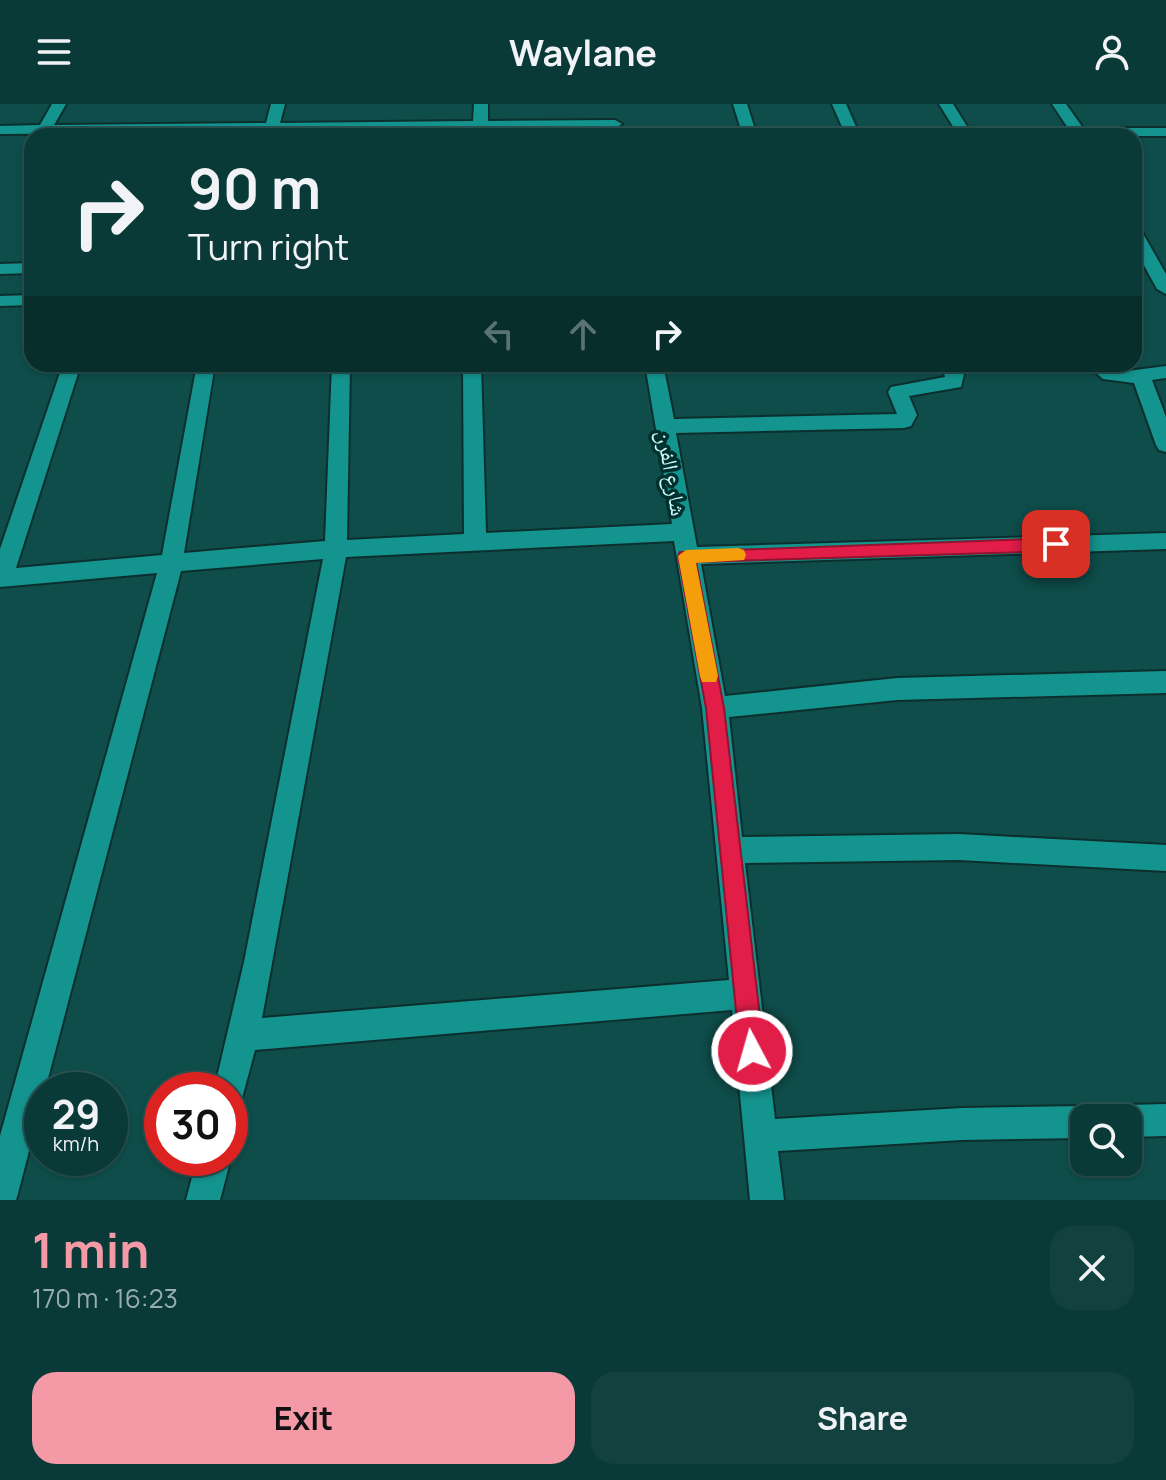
<!DOCTYPE html>
<meta charset="utf-8">
<style>
:root{--surface:#0a3a38;--page:#134140;--text:#f1f3f6;--muted:#99adae;--line:#2a5453;--accent:#f49aa6}
body{margin:0;font-family:Manrope,"Noto Naskh Arabic",sans-serif;background:var(--page);color:var(--text);height:100vh;display:flex;flex-direction:column;font-size:30px;white-space:nowrap}
*{box-sizing:border-box;margin:0}
p{font-size:26px;color:var(--muted)}
.icon{flex:none;width:44px;height:44px;fill:none;stroke:currentColor;stroke-width:2;stroke-linecap:round;stroke-linejoin:round}
.map{position:relative;height:1096px;overflow:hidden}
.sheet{display:flex;flex-direction:column;background:var(--surface);flex:1}
.sheet>*{flex:none}
.top-card{position:absolute;left:24px;top:24px;width:1118px;height:244px;border-radius:24px;box-shadow:0 2px 6px #0004,0 0 0 2px var(--line);background:#0a3a38;color:var(--text);overflow:hidden}
.tools{position:absolute;left:1070px;top:1000px;display:grid;gap:16px}
.tools a{display:grid;place-items:center;width:72px;height:72px;border-radius:16px;background:var(--surface);box-shadow:0 2px 6px #0004,0 0 0 2px var(--line);font-size:40px}
.speed{position:absolute;left:24px;top:968px;display:flex;gap:16px;font-size:40px;font-weight:700;text-align:center}
.speed>*{display:grid;place-content:center;width:104px;height:104px;border-radius:50%;background:var(--surface);box-shadow:0 2px 6px #0004,0 0 0 2px var(--line);line-height:1}
.speed small{font-size:20px;font-weight:400}
.speed .limit{border:12px solid #d22;background:#fff;color:#111}
.pin{position:absolute;display:grid;place-items:center;width:68px;height:68px;color:#fff;margin:-34px;border-radius:16px;box-shadow:0 4px 12px #0006}
.me{position:absolute;width:88px;margin:-44px;rotate:354deg;stroke-linejoin:round;filter:drop-shadow(0 0 6px #0008)}
.turn{display:flex;align-items:center;gap:28px;height:168px;padding:0 32px;font-size:36px}
.turn .icon{width:104px;height:104px;stroke-width:2.5}
.turn b{display:block;font-size:56px;line-height:68px}
.lanes{display:flex;align-items:center;height:76px;padding:0 32px;background:#0003;justify-content:center;gap:40px;direction:ltr}
.lanes .off{opacity:.35}
.round{display:grid;place-items:center;flex:none;width:84px;height:84px;border-radius:24px;background:var(--page)}
.overview{display:flex;align-items:center;justify-content:space-between;height:136px;padding:0 32px}
h1{font-size:48px;font-weight:700;line-height:60px;color:var(--accent)}
.primary-button{display:flex;gap:16px;margin-top:auto;padding:16px 32px}
.primary-button a{flex:1;height:92px;border-radius:24px;background:var(--accent);color:#111;font-size:32px;font-weight:700;line-height:92px;text-align:center}
.primary-button a+a{background:var(--page);color:var(--text)}
header{display:flex;justify-content:space-between;align-items:center;height:104px;padding:0 32px;background:var(--surface);font-size:36px;font-weight:700}
.map>svg:first-child{display:block}
.lines{fill:none;stroke-linecap:round;stroke-linejoin:round}
.minor-casing{stroke:#0c2f2e;stroke-width:4}
.minor{fill:#14948f;fill-rule:evenodd}
.route{fill:#e11d48;stroke:#92132f;stroke-width:2}
.slow{fill:#f59e0b}
.labels{text-anchor:middle;stroke-width:7;stroke-linejoin:round;paint-order:stroke}
.street-label{font-size:22px;fill:#cbfcf8;stroke:#00312f}
</style>
<header><svg class="icon" aria-label="menu" viewBox="0 0 24 24"><path d="M4 6h16M4 12h16M4 18h16"/></svg>Waylane<svg class="icon" aria-label="person" viewBox="0 0 24 24"><circle cx="12" cy="8" r="4"/><path d="M4 21q1-7 8-7t8 7"/></svg></header>
<div class="map">
<svg width="1166" height="1096" viewBox="0 0 1166 1096">
<rect width="100%" height="100%" fill="#0e4d4a"/>
<g class="lines">
<g class="minor-casing">
<g id="minor">
<path d="M 52,0 L 66,0 L 54,21 L 266,19 L 271,0 L 285,0 L 280,19 L 473,17 L 474,0 L 488,0 L 488,17 L 615,16 L 622,20 L 615,24 L 487,26 L 487,32 L 473,32 L 473,26 L 278,28 L 277,32 L 263,32 L 264,28 L 0,30 L 0,22 L 40,21 Z"/>
<path d="M 733,0 L 747,0 L 757,32 L 743,32 Z"/>
<path d="M 832,0 L 846,0 L 857,25 L 954,24 L 939,0 L 953,0 L 968,24 L 1068,24 L 1052,0 L 1066,0 L 1083,24 L 1166,24 L 1166,32 L 763,32 L 770,28 L 843,25 Z"/>
<path d="M 1134,123 L 1142,128 L 1166,170 L 1166,190 L 1157,185 L 1134,143 Z"/>
<path d="M 32,159 L 32,169 L 0,170 L 0,160 Z"/>
<path d="M 32,191 L 32,201 L 0,202 L 0,192 Z"/>
<path d="M 63,260 L 81,260 L 16,464 L 162,451 L 197,260 L 215,260 L 184,449 L 325,437 L 332,260 L 350,260 L 347,436 L 464,430 L 463,260 L 481,260 L 486,429 L 672,420 L 645,260 L 663,260 L 674,315 L 897,310 L 888,288 L 891,283 L 945,273 L 942,260 L 960,260 L 964,270 L 961,283 L 909,292 L 917,311 L 911,322 L 904,324 L 676,329 L 697,443 L 1166,429 L 1166,445 L 701,460 L 725,592 L 897,574 L 1166,567 L 1166,589 L 897,596 L 729,613 L 742,733 L 959,730 L 1166,741 L 1166,767 L 959,756 L 745,759 L 775,1015 L 962,1004 L 1084,1002 L 1095,1007 L 1099,1014 L 1084,1014 L 1084,1034 L 962,1036 L 778,1047 L 784,1096 L 750,1096 L 732,906 L 255,946 L 241,998 L 230,1003 L 230,986 L 214,986 L 244,858 L 323,455 L 181,467 L 45,986 L 42,986 L 42,997 L 17,1093 L 16,1096 L 0,1096 L 0,1032 L 157,469 L 0,483 L 0,445 ZM 674,437 L 702,604 L 729,876 L 262,914 L 346,453 Z"/>
<path d="M 1086,260 L 1106,260 L 1115,266 L 1128,267 L 1166,262 L 1166,274 L 1152,276 L 1166,313 L 1166,348 L 1159,346 L 1156,341 L 1134,279 L 1103,275 Z"/>
<path d="M 1166,1000 L 1166,1032 L 1128,1033 L 1128,1014 L 1113,1014 L 1117,1006 L 1128,1001 Z"/>
<path d="M 230,1053 L 231,1054 L 220,1096 L 186,1096 L 197,1054 Z"/>
</g>
</g>
<use href="#minor" class="minor"/>
</g>
<path class="route" d="M 1056,434 L 1064,440 L 1056,447 L 696,458 L 724,604 L 764,947 L 760,955 L 752,959 L 744,955 L 740,947 L 706,604 L 678,452 L 680,448 Z"/>
<path class="slow" d="M 738,444 L 744,446 L 746,451 L 744,456 L 696,459 L 718,572 L 716,578 L 702,578 L 700,572 L 678,452 L 686,446 Z"/>
<g class="labels">
<g class="street-label">
<text transform="translate(672 369) rotate(80)" y="8">شارع الفرن</text>
</g>
</g>
</svg>
<div class="tools">
<a><svg class="icon" aria-label="search" viewBox="0 0 24 24"><circle cx="10" cy="10" r="6"/><path d="M15 15l6 6"/></svg></a>
</div>
<div class="speed"><div>29<small>km/h</small></div><div class="limit">30</div></div>
<div class="pin" style="left:1056px;top:440px;background:#d93025"><svg class="icon" aria-label="arrive" viewBox="0 0 24 24"><path d="M6 21V4h12l-3 4 3 4H6"/></svg></div>
<svg class="me" style="left:752px;top:947px" viewBox="-20 -20 40 40"><circle r="17" fill="#e11d48" stroke="#fff" stroke-width="3"/><path d="M0-11L8 9 0 5-8 9z" fill="#fff"/></svg>
<div class="top-card">
<div class="turn"><svg class="icon" aria-label="right" viewBox="0 0 24 24"><path d="M7 20v-9h11M14 6l5 5-5 5"/></svg><div><b>90 m</b>Turn right</div></div>
<div class="lanes"><svg class="icon off" aria-label="left" viewBox="0 0 24 24"><path d="M17 20v-9H6M10 6l-5 5 5 5"/></svg><svg class="icon off" aria-label="ahead" viewBox="0 0 24 24"><path d="M12 20V5M6 11l6-6 6 6"/></svg><svg class="icon" aria-label="right" viewBox="0 0 24 24"><path d="M7 20v-9h11M14 6l5 5-5 5"/></svg></div>
</div>
</div>
<section class="sheet">
<div class="overview"><div><h1>1 min</h1><p>170 m · 16:23</p></div><a class="round"><svg class="icon" aria-label="close" viewBox="0 0 24 24"><path d="M6 6l12 12M18 6L6 18"/></svg></a></div>
<div class="primary-button"><a>Exit</a><a>Share</a></div>
</section>
